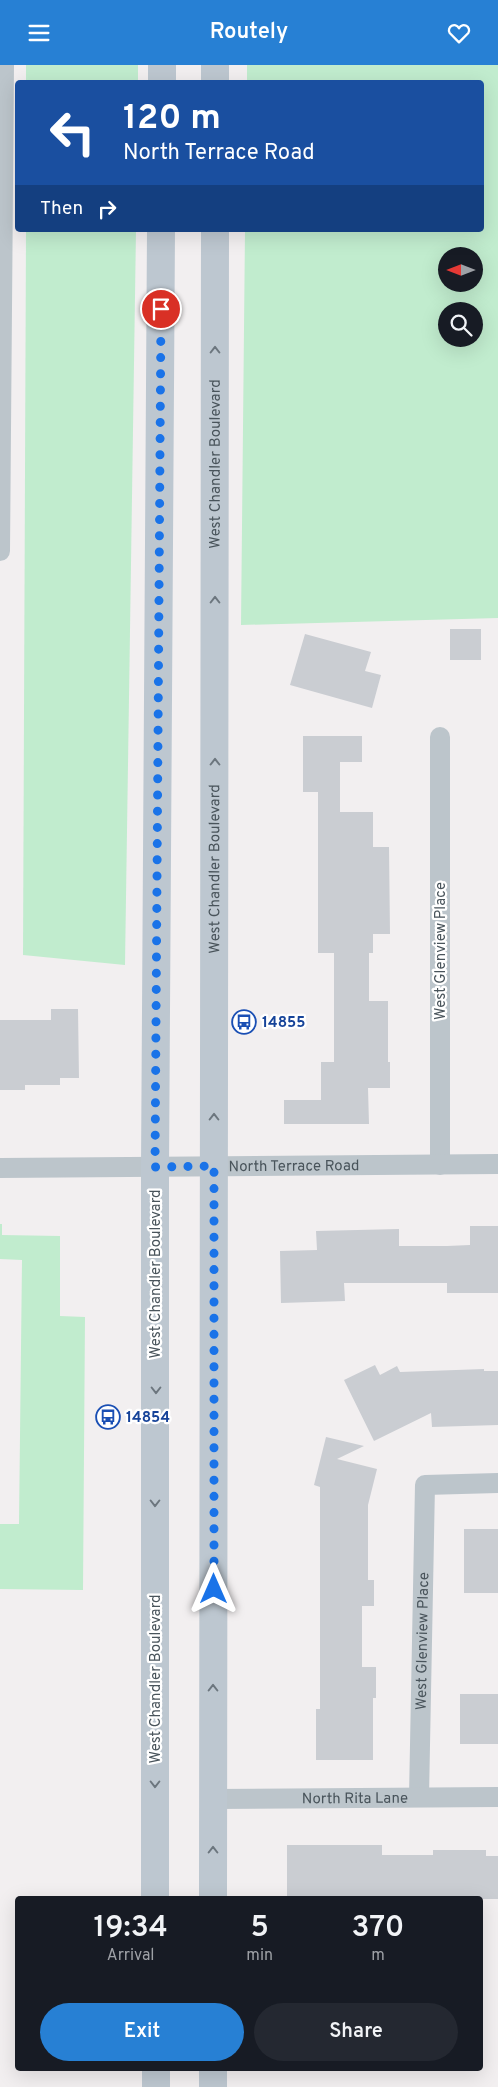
<!DOCTYPE html>
<style>
:root{--surface:#171b24;--page:#242831;--text:#f1f3f6;--muted:#9ea1a6;--accent:#2780d4}
body{margin:0;font-family:Overpass,sans-serif;background:var(--page);color:var(--text);height:100vh;display:flex;flex-direction:column;font-size:19px;white-space:nowrap}
*{box-sizing:border-box;margin:0}
p{font-size:16px;color:var(--muted)}
.icon{flex:none;width:28px;height:28px;fill:none;stroke:currentColor;stroke-width:2;stroke-linecap:round;stroke-linejoin:round}
.map{position:relative;flex:1;overflow:hidden}
.panel{position:absolute;left:15px;top:1831px;width:468px;height:175px;display:flex;flex-direction:column;background:var(--surface);border-radius:5px;box-shadow:0 5px 20px #0002}
.panel>*{flex:none}
.hud{position:absolute;left:15px;top:15px;width:469px;height:152px;border-radius:5px;box-shadow:0 5px 20px #0002;background:#1a4fa0;color:#fff;overflow:hidden}
.needle{width:32px;rotate:270deg}
.buttons{position:absolute;left:438px;top:182px;display:grid;gap:10px}
.buttons a{display:grid;place-items:center;width:45px;height:45px;border-radius:50%;background:var(--surface);box-shadow:0 5px 20px #0002;font-size:25px}
.pin{position:absolute;display:grid;place-items:center;width:42px;height:42px;color:#fff;margin:-21px;border:2px solid #fff;border-radius:50%;box-shadow:0 1px 5px #0007}
.me{position:absolute;width:55px;margin:-28px;rotate:0deg;stroke-linejoin:round;filter:drop-shadow(0 0 4px #0008)}
.turn{display:flex;align-items:center;gap:18px;height:105px;padding:0 25px;font-size:22px}
.turn .icon{width:65px;height:65px;stroke-width:2.5}
.turn b{display:block;font-size:35px;line-height:42px}
.then{display:flex;align-items:center;height:48px;padding:0 25px;background:#0003;gap:10px;font-size:19px}
.eta{display:flex;justify-content:space-evenly;align-items:center;height:85px;text-align:center}
.eta b{font-size:30px;font-weight:600;line-height:35px}
.cta{display:flex;gap:10px;margin-top:auto;padding:10px 25px}
.cta a{flex:1;height:58px;border-radius:30px;background:var(--accent);color:#fff;font-size:20px;font-weight:600;line-height:58px;text-align:center}
.cta a+a{background:var(--page);color:var(--text)}
header{display:flex;justify-content:space-between;align-items:center;height:65px;padding:0 25px;background:var(--accent);color:#fff;font-size:22px;font-weight:600}
.map>svg:first-child{display:block}
.green{fill:#c1ecce;fill-rule:evenodd}
.building{fill:#cacdd2}
.lines{fill:none;stroke-linecap:round;stroke-linejoin:round}
.street{stroke:#bcc5cb;stroke-width:20}
.secondary{stroke:#bdc7d0;stroke-width:28}
.oneway{stroke:#6c767e}
.route{stroke:#1a73e8;stroke-width:9;stroke-dasharray:0 16.2}
.labels{text-anchor:middle;stroke-width:4.5;stroke-linejoin:round;paint-order:stroke}
.street-label{font-size:15px;fill:#49545b;stroke:#fff}
.transit-label{font-size:15px;font-weight:bold;fill:#164399;stroke:#fff;text-anchor:start}
</style>
<header><svg class="icon" aria-label="menu" viewBox="0 0 24 24"><path d="M4 6h16M4 12h16M4 18h16"/></svg>Routely<svg class="icon" aria-label="heart" viewBox="0 0 24 24"><path d="M12 20l-8-8c-3-5 5-10 8-4 3-6 11-1 8 4z"/></svg></header>
<div class="map">
<svg width="498" height="2022" viewBox="0 0 498 2022">
<rect width="100%" height="100%" fill="#f2eff0"/>
<g class="green">
<rect x="26" y="0" width="112" height="17"/>
<path d="M 247,0 L 498,0 L 498,553 L 241,560 L 245,165 L 481,165 L 481,18 L 247,17 ZM 474,191 L 474,219 L 446,219 L 446,191 ZM 446,246 L 474,246 L 474,274 L 446,274 Z"/>
<path d="M 26,165 L 136,165 L 125,900 L 23,890 Z"/>
<path d="M 0,1159 L 2,1159 L 2,1170 L 60,1171 L 60,1251 L 85,1252 L 83,1525 L 0,1524 L 0,1459 L 19,1459 L 22,1195 L 0,1194 Z"/>
</g>
<g class="building">
<rect x="450" y="564" width="31" height="31"/>
<path d="M 305,569 L 371,587 L 365,606 L 381,610 L 372,643 L 290,620 Z"/>
<path d="M 303,671 L 362,671 L 362,697 L 340,697 L 340,747 L 373,747 L 373,782 L 389,782 L 390,869 L 373,869 L 373,888 L 369,888 L 369,936 L 388,936 L 388,997 L 390,997 L 390,1023 L 368,1023 L 369,1059 L 284,1059 L 284,1035 L 321,1035 L 321,997 L 334,997 L 334,888 L 318,888 L 318,727 L 303,727 Z"/>
<path d="M 51,944 L 78,944 L 79,1013 L 60,1013 L 60,1020 L 25,1020 L 25,1025 L 0,1025 L 0,955 L 51,955 Z"/>
<path d="M 470,1161 L 498,1161 L 498,1228 L 447,1228 L 447,1218 L 344,1218 L 345,1236 L 281,1238 L 280,1186 L 317,1185 L 316,1166 L 399,1164 L 399,1181 L 447,1181 L 470,1180 Z"/>
<path d="M 375,1300 L 380,1310 L 397,1301 L 400,1307 L 484,1304 L 484,1306 L 498,1306 L 498,1360 L 432,1362 L 431,1348 L 374,1376 L 344,1315 Z"/>
<path d="M 326,1372 L 364,1381 L 337,1394 L 377,1404 L 368,1440 L 368,1515 L 374,1515 L 374,1541 L 362,1541 L 362,1602 L 376,1602 L 376,1633 L 373,1633 L 373,1695 L 316,1695 L 316,1644 L 320,1644 L 320,1422 L 314,1420 Z"/>
<rect x="464" y="1464" width="34" height="64"/>
<rect x="460" y="1629" width="38" height="50"/>
<path d="M 287,1780 L 382,1780 L 382,1790 L 433,1790 L 433,1785 L 486,1785 L 486,1791 L 498,1791 L 498,1834 L 287,1834 Z"/>
</g>
<g class="lines">
<g class="street">
<path d="M 0,486 L 4,0"/>
<path d="M 440,672 L 440,1100"/>
<path id="s1" d="M 0,1103 L 498,1099"/>
<path id="s2" d="M 419,1732 L 425,1420 L 498,1418"/>
<path id="s3" d="M 213,1734 L 498,1732"/>
</g>
<g class="secondary">
<path d="M 162,18 L 162,0"/>
<path d="M 215,18 L 215,0"/>
<path d="M 155,1834 L 155,1102 L 161,165"/>
<path id="s4" d="M 213,1834 L 215,165"/>
<path d="M 156,2004 L 156,2022"/>
<path d="M 213,2004 L 213,2022"/>
</g>
</g>
<defs><path id="oneway-chevron" d="M-2-3.5L2.5 0L-2 3.5" fill="none" stroke-width="1.6" stroke-linecap="round" stroke-linejoin="round" transform="scale(1.25)"/></defs>
<g class="oneway">
<use href="#oneway-chevron" transform="translate(215 285) rotate(-90)"/>
<use href="#oneway-chevron" transform="translate(215 535) rotate(-90)"/>
<use href="#oneway-chevron" transform="translate(215 697) rotate(-90)"/>
<use href="#oneway-chevron" transform="translate(214 1052) rotate(-90)"/>
<use href="#oneway-chevron" transform="translate(156 1325) rotate(90)"/>
<use href="#oneway-chevron" transform="translate(155 1438) rotate(90)"/>
<use href="#oneway-chevron" transform="translate(213 1623) rotate(-90)"/>
<use href="#oneway-chevron" transform="translate(155 1719) rotate(90)"/>
<use href="#oneway-chevron" transform="translate(213 1785) rotate(-90)"/>
</g>
<g class="lines">
<path class="route" d="M 161,244 L 155,1102 L 214,1101 L 214,1524"/>
</g>
<defs>
<g id="bus-ring" transform="scale(1.25)"><circle r="9.5" fill="#fff" stroke="#1a4fb4" stroke-width="1.5"/><path d="M-5-6H5V4H4V6H2V4H-2V6H-4V4H-5ZM-3.5-4V0h7V-4ZM-3.5 1.2v1.5H-2V1.2ZM2 1.2v1.5H3.5V1.2Z" fill="#1a4fb4"/></g>
</defs>
<g fill-rule="evenodd">
<use href="#bus-ring" x="244" y="957"/>
<use href="#bus-ring" x="108" y="1352"/>
</g>
<g class="labels">
<g class="street-label">
<text dy="5" stroke="none"><textPath href="#s4" startOffset="1435">West Chandler Boulevard</textPath></text>
<text dy="5" stroke="none"><textPath href="#s4" startOffset="1030">West Chandler Boulevard</textPath></text>
<text transform="translate(440 886) rotate(-90)" y="5">West Glenview Place</text>
<text dy="5" stroke="none"><textPath href="#s1" startOffset="294">North Terrace Road</textPath></text>
<text transform="translate(155 1209) rotate(-90)" y="5">West Chandler Boulevard</text>
<text dy="5" stroke="none"><textPath href="#s2" startOffset="156">West Glenview Place</textPath></text>
<text transform="translate(155 1614) rotate(-90)" y="5">West Chandler Boulevard</text>
<text dy="5" stroke="none"><textPath href="#s3" startOffset="142">North Rita Lane</textPath></text>
</g>
<g class="transit-label">
<text x="262" y="962">14855</text>
<text x="126" y="1357">14854</text>
</g>
</g>
</svg>
<div class="buttons">
<a><svg class="needle" viewBox="-14 -14 28 28"><path d="M0-13l5 13h-10z" fill="#e53935"/><path d="M0 13l5-13h-10z" fill="#9ea1a6"/></svg></a>
<a><svg class="icon" aria-label="search" viewBox="0 0 24 24"><circle cx="10" cy="10" r="6"/><path d="M15 15l6 6"/></svg></a>
</div>
<div class="pin" style="left:161px;top:244px;background:#d93025"><svg class="icon" aria-label="arrive" viewBox="0 0 24 24"><path d="M6 21V4h12l-3 4 3 4H6"/></svg></div>
<svg class="me" style="left:214px;top:1524px" viewBox="-20 -20 40 40"><path d="M0-17L14 15 0 8-14 15z" fill="#1a73e8" stroke="#fff" stroke-width="4"/></svg>
<div class="hud">
<div class="turn"><svg class="icon" aria-label="left" viewBox="0 0 24 24"><path d="M17 20v-9H6M10 6l-5 5 5 5"/></svg><div><b>120 m</b>North Terrace Road</div></div>
<div class="then">Then<svg class="icon" aria-label="right" viewBox="0 0 24 24"><path d="M7 20v-9h11M14 6l5 5-5 5"/></svg></div>
</div>
<section class="panel">
<div class="eta">
<div><b>19:34</b><p>Arrival</p></div>
<div><b>5</b><p>min</p></div>
<div><b>370</b><p>m</p></div>
</div>
<div class="cta"><a>Exit</a><a>Share</a></div>
</section>
</div>
